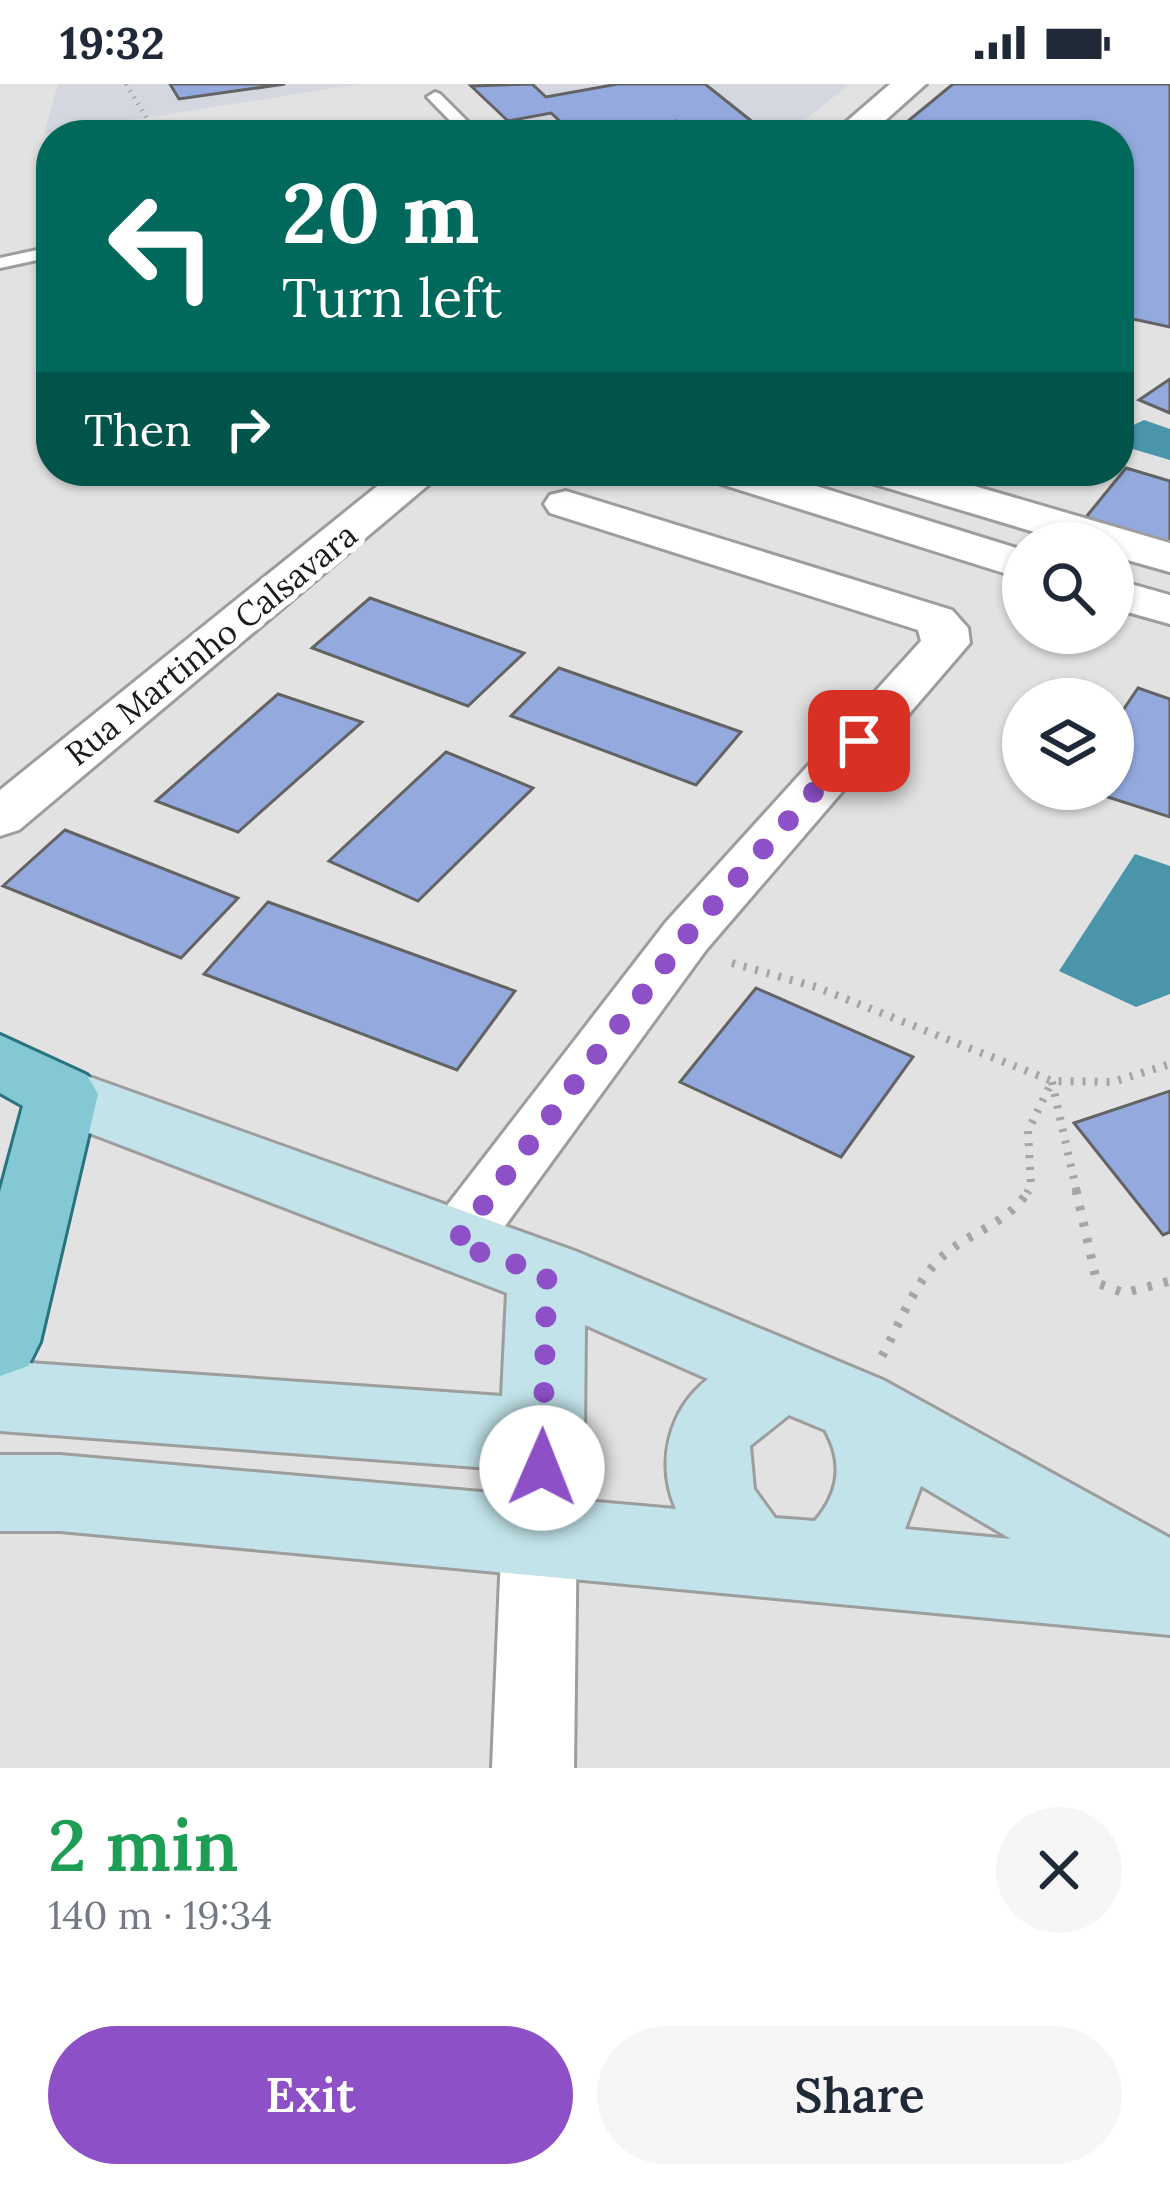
<!DOCTYPE html>
<meta charset="utf-8">
<style>
:root{--surface:#fff;--page:#f6f6f7;--text:#1f2937;--muted:#747a83;--accent:#8d50c7}
body{margin:0;font-family:Lora,serif;background:var(--page);color:var(--text);height:100vh;display:flex;flex-direction:column;font-size:45px;white-space:nowrap}
*{box-sizing:border-box;margin:0}
p{font-size:39px;color:var(--muted)}
.icon{flex:none;width:66px;height:66px;fill:none;stroke:currentColor;stroke-width:2;stroke-linecap:round;stroke-linejoin:round}
.map{position:relative;height:1684px;overflow:hidden}
.drawer{display:flex;flex-direction:column;background:var(--surface);flex:1}
.drawer>*{flex:none}
.hud{position:absolute;left:36px;top:36px;width:1098px;height:366px;border-radius:48px;box-shadow:0 3px 9px #0004;background:#00695c;color:#fff;overflow:hidden}
.buttons{position:absolute;left:1002px;top:438px;display:grid;gap:24px}
.buttons a{display:grid;place-items:center;width:132px;height:132px;border-radius:50%;background:var(--surface);box-shadow:0 3px 9px #0004;font-size:60px}
.pin{position:absolute;display:grid;place-items:center;width:102px;height:102px;color:#fff;margin:-51px;border-radius:24px;box-shadow:0 6px 18px #0006}
.me{position:absolute;width:132px;margin:-66px;rotate:1deg;stroke-linejoin:round;filter:drop-shadow(0 0 9px #0008)}
.turn{display:flex;align-items:center;gap:42px;height:252px;padding:0 48px;font-size:54px}
.turn .icon{width:156px;height:156px;stroke-width:2.5}
.turn b{display:block;font-size:84px;line-height:102px}
.then{display:flex;align-items:center;height:114px;padding:0 48px;background:#0003;gap:24px;font-size:45px}
.round{display:grid;place-items:center;flex:none;width:126px;height:126px;border-radius:63px;background:var(--page)}
.overview{display:flex;align-items:center;justify-content:space-between;height:204px;padding:0 48px}
h1{font-size:72px;font-weight:600;line-height:90px;color:#1e9e55}
.button{display:flex;gap:24px;margin-top:auto;padding:24px 48px}
.button a{flex:1;height:138px;border-radius:72px;background:var(--accent);color:#fff;font-size:48px;font-weight:600;line-height:138px;text-align:center}
.button a+a{background:var(--page);color:var(--text)}
.status{display:flex;justify-content:space-between;align-items:center;height:84px;padding:0 60px;background:var(--surface);direction:ltr}
.status svg{height:33px;fill:currentColor}
.map>svg:first-child{display:block}
.built{fill:#d4d7df}
.water{fill:#4b95ab}
.building{fill:#94aadf;stroke:#636364;stroke-width:3}
.lines{fill:none;stroke-linecap:round;stroke-linejoin:round}
.lane-casing{stroke:#9d9d9e;stroke-width:6}
.street-casing{stroke:#9d9d9e;stroke-width:6}
.secondary-casing{stroke:#9d9d9e;stroke-width:6}
.primary-casing{stroke:#29737f;stroke-width:6}
.path-far2{stroke:#a5a5a6;stroke-width:4.5;stroke-dasharray:1.5 6;stroke-linecap:butt}
.path-far1{stroke:#a5a5a6;stroke-width:8;stroke-dasharray:3 9;stroke-linecap:butt}
.path{stroke:#a5a5a6;stroke-width:9;stroke-dasharray:4.5 12;stroke-linecap:butt}
.lane{fill:#fff;fill-rule:evenodd}
.street{fill:#fff;fill-rule:evenodd}
.secondary{fill:#c1e3e9;fill-rule:evenodd}
.primary{fill:#83c8d3;fill-rule:evenodd}
.route{stroke:#8d50c7;stroke-width:21;stroke-dasharray:0 37.8}
.labels{text-anchor:middle;stroke-width:12;stroke-linejoin:round;paint-order:stroke}
.street-label{font-size:33px;fill:#1b1b1c;stroke:#fff}
</style>
<div class="status"><b>19:32</b><svg viewBox="0 0 49 12"><path d="M0 12V9h3v3zM5 12V6h3v6zM10 12V3h3v9zM15 12V0h3v12zM26 1h20v11H26zM47 4h2v5h-2z"/></svg></div>
<div class="map">
<svg width="1170" height="1684" viewBox="0 0 1170 1684">
<rect width="100%" height="100%" fill="#e2e2e3"/>
<g class="built">
<path d="M 58,0 L 359,0 L 44,50 Z"/>
<path d="M 470,0 L 850,0 L 793,45 L 770,51 L 520,51 Z"/>
</g>
<g class="water">
<path d="M 1144,336 L 1170,345 L 1170,376 L 1119,361 L 1119,348 Z"/>
<path d="M 1135,770 L 1170,782 L 1170,910 L 1136,923 L 1059,887 Z"/>
</g>
<g class="building">
<path d="M 170,0 L 285,0 L 179,15 Z"/>
<path d="M 532,0 L 546,13 L 618,0 L 705,0 L 769,51 L 693,51 L 677,37 L 621,48 L 625,51 L 575,51 L 551,29 L 508,37 L 471,2 Z"/>
<path d="M 953,0 L 1170,0 L 1170,243 L 1119,232 L 1119,51 L 891,51 Z"/>
<path d="M 1170,295 L 1170,329 L 1139,316 Z"/>
<path d="M 1126,384 L 1170,397 L 1170,459 L 1086,433 Z"/>
<path d="M 370,514 L 524,569 L 468,622 L 312,564 Z"/>
<path d="M 559,584 L 741,648 L 696,701 L 511,632 Z"/>
<path d="M 1138,604 L 1170,615 L 1170,733 L 1083,705 L 1113,705 L 1113,641 Z"/>
<path d="M 278,610 L 362,638 L 238,748 L 156,717 Z"/>
<path d="M 446,668 L 533,704 L 418,817 L 329,777 Z"/>
<path d="M 65,746 L 238,814 L 181,874 L 3,802 Z"/>
<path d="M 268,818 L 515,907 L 457,986 L 204,890 Z"/>
<path d="M 756,904 L 913,973 L 841,1073 L 680,998 Z"/>
<path d="M 1170,1007 L 1170,1148 L 1163,1151 L 1074,1039 Z"/>
</g>
<g class="lines">
<g class="lane-casing">
<g id="lane">
<path d="M 435,8 L 440,10 L 481,51 L 464,51 L 427,13 Z"/>
<path d="M 51,163 L 51,173 L 0,184 L 0,174 Z"/>
</g>
</g>
<g class="street-casing">
<g id="street">
<path d="M 890,0 L 926,0 L 869,51 L 831,51 Z"/>
<path d="M 396,387 L 445,387 L 19,746 L 0,752 L 0,706 Z"/>
<path d="M 701,387 L 768,387 L 1023,466 L 1023,495 L 708,396 Z"/>
<path d="M 854,387 L 923,387 L 1170,459 L 1170,488 L 1113,472 L 1113,459 L 1071,459 L 861,396 Z"/>
<path d="M 566,407 L 952,526 L 968,544 L 970,559 L 706,866 L 478,1179 L 455,1187 L 432,1179 L 422,1160 L 432,1141 L 666,838 L 921,557 L 918,546 L 550,429 L 544,420 L 550,411 Z"/>
<path d="M 1113,495 L 1170,511 L 1170,540 L 1113,524 Z"/>
<path d="M 542,1319 L 567,1329 L 578,1351 L 574,1684 L 492,1684 L 506,1351 L 517,1329 Z"/>
</g>
</g>
<g class="secondary-casing">
<path id="secondary" d="M 62,983 L 575,1167 L 883,1296 L 1170,1454 L 1170,1551 L 60,1447 L 0,1447 L 0,1371 L 60,1371 L 676,1425 C 656,1380 668,1326 708,1295 L 585,1241 L 584,1351 L 571,1377 L 542,1388 L 0,1347 L 0,1277 L 502,1312 L 507,1209 L 37,1029 L 26,1010 L 37,991 ZM 789,1331 L 825,1346 C 844,1379 839,1409 815,1437 L 775,1434 L 754,1405 L 750,1362 ZM 921,1402 L 1011,1455 L 905,1445 Z"/>
</g>
<g class="primary-casing">
<path id="primary" d="M 0,951 L 87,991 L 98,1010 L 40,1258 L 28,1282 L 0,1292 L 0,1108 L 23,1022 L 0,1009 Z"/>
</g>
<path class="path-far2" d="M 126,0 L 157,51"/>
<g class="path-far1">
<path d="M 732,879 L 816,903 L 1052,997 L 1113,998 L 1170,980"/>
<path d="M 1052,998 L 1077,1109"/>
<path d="M 1027,1109 L 1031,1102 L 1028,1047 L 1052,997"/>
</g>
<g class="path">
<path d="M 1076,1106 L 1097,1199 L 1124,1209 L 1170,1197"/>
<path d="M 882,1272 C 898,1243 912,1206 934,1181 C 964,1147 1003,1146 1029,1106"/>
</g>
<use href="#lane" class="lane"/>
<use href="#street" class="street"/>
<use href="#secondary" class="secondary"/>
<use href="#primary" class="primary"/>
</g>
<g class="lines">
<path class="route" d="M 542,1384 L 547,1190 L 454,1160 L 686,852 L 859,657"/>
</g>
<g class="labels">
<g class="street-label">
<text transform="translate(211 560) rotate(-39)" y="12">Rua Martinho Calsavara</text>
</g>
</g>
</svg>
<div class="buttons">
<a><svg class="icon" aria-label="search" viewBox="0 0 24 24"><circle cx="10" cy="10" r="6"/><path d="M15 15l6 6"/></svg></a>
<a><svg class="icon" aria-label="layers" viewBox="0 0 24 24"><path d="M12 4l9 5-9 5-9-5zM3 14l9 5 9-5"/></svg></a>
</div>
<div class="pin" style="left:859px;top:657px;background:#d93025"><svg class="icon" aria-label="arrive" viewBox="0 0 24 24"><path d="M6 21V4h12l-3 4 3 4H6"/></svg></div>
<svg class="me" style="left:542px;top:1384px" viewBox="-20 -20 40 40"><circle r="19" fill="#fff"/><path d="M0-13L10 11 0 6-10 11z" fill="#8d50c7"/></svg>
<div class="hud">
<div class="turn"><svg class="icon" aria-label="left" viewBox="0 0 24 24"><path d="M17 20v-9H6M10 6l-5 5 5 5"/></svg><div><b>20 m</b>Turn left</div></div>
<div class="then">Then<svg class="icon" aria-label="right" viewBox="0 0 24 24"><path d="M7 20v-9h11M14 6l5 5-5 5"/></svg></div>
</div>
</div>
<section class="drawer">
<div class="overview"><div><h1>2 min</h1><p>140 m · 19:34</p></div><a class="round"><svg class="icon" aria-label="close" viewBox="0 0 24 24"><path d="M6 6l12 12M18 6L6 18"/></svg></a></div>
<div class="button"><a>Exit</a><a>Share</a></div>
</section>
